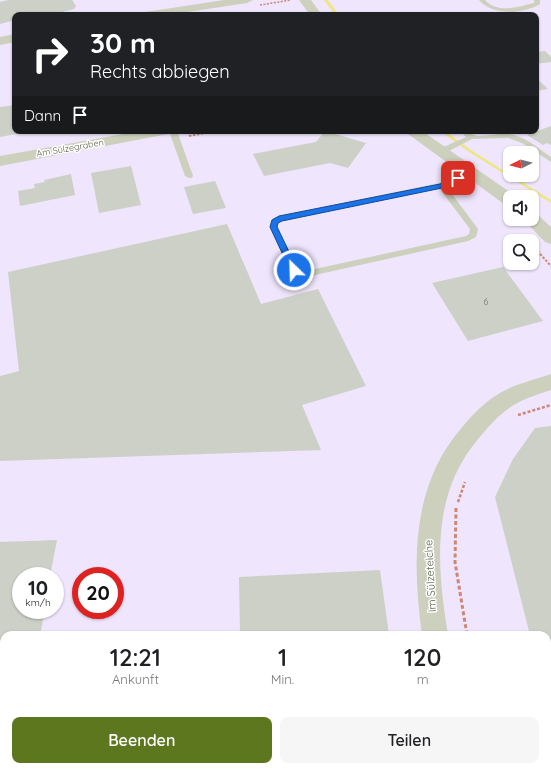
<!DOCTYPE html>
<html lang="de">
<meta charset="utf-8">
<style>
:root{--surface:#fff;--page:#f6f6f6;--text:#202124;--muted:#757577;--accent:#5c771e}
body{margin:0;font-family:Quicksand,sans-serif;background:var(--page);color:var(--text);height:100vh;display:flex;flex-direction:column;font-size:15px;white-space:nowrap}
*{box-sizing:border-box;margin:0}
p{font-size:13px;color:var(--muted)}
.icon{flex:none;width:22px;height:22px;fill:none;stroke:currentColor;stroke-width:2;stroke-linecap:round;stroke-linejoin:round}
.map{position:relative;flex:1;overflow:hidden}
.side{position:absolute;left:0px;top:631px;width:551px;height:140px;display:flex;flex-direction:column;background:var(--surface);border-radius:12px 12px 0 0;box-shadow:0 1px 3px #0004}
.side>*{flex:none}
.top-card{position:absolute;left:12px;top:12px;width:527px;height:122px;border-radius:8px;box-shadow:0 1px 3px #0004;background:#202124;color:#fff;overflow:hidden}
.needle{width:26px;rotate:264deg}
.tools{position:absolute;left:503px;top:146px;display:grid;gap:8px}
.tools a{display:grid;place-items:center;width:36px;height:36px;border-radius:8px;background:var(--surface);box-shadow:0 1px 3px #0004;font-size:20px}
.speed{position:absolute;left:12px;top:567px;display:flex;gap:8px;font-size:20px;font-weight:700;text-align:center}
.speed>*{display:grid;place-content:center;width:52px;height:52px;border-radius:50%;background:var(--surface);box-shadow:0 1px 3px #0004;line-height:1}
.speed small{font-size:10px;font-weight:400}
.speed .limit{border:6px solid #d22;background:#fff;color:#111}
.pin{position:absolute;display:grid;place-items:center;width:34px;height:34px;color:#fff;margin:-17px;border-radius:8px;box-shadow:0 2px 6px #0006}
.me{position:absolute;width:44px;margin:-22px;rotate:336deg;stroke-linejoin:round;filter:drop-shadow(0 0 3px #0008)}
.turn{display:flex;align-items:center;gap:14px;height:84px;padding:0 12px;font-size:18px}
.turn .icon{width:52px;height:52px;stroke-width:2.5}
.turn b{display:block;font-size:28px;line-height:34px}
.then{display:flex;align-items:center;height:38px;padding:0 12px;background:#0003;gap:8px;font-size:15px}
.eta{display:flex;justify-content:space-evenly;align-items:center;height:68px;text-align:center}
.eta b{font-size:24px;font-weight:600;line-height:28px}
.cta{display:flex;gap:8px;margin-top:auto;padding:8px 12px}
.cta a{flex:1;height:46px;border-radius:8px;background:var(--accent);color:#fff;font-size:16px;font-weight:600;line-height:46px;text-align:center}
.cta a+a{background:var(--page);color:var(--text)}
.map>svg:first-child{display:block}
.commercial{fill:#efe5fc;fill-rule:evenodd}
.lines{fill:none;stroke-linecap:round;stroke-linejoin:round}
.stream{fill:#ede686;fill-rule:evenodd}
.building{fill:#cdd0c7}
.path-far3{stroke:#cd8772;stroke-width:1.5;stroke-dasharray:2 1.5;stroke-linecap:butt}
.path-far2{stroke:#cd8772;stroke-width:2;stroke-dasharray:2.5 1.5;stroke-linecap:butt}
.path-far1{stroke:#cd8772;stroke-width:2.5;stroke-dasharray:3 2;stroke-linecap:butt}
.path{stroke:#cd8772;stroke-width:3;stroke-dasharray:4 2.5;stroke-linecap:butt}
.service{fill:#ccd0bd;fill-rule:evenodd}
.minor{fill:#ccd0bd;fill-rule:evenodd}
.tertiary{fill:#ccd0bd;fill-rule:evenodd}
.route{fill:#1a73e8;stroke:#114b97}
.labels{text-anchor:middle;stroke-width:3;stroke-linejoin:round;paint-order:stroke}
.far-street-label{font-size:9px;fill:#565b45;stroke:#fff}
.number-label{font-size:9px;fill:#747866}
.street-label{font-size:11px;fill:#565b45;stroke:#fff}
</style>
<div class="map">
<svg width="551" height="771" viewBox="0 0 551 771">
<rect width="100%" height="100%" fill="#edeef0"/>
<path class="commercial" d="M 0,0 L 551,0 L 551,771 L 0,771 ZM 15,15 L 536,15 L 536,131 L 15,131 ZM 510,153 L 532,153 L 532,175 L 510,175 ZM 510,197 L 532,197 L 532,219 L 510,219 ZM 510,241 L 532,241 L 532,263 L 510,263 ZM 21,576 L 55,576 L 55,610 L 21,610 ZM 81,576 L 115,576 L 115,610 L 81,610 ZM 4,635 L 547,635 L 547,767 L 4,767 Z"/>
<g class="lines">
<g class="stream">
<path d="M 324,0 L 328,0 L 339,15 L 335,15 Z"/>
<path d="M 440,131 L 445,131 L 471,150 L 551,200 L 551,203 L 469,152 Z"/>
</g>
</g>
<g class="building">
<path d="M 9,0 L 72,0 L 76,6 L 74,9 L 50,15 L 15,15 L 15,20 L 0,24 L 0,2 Z"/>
<path d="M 545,51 L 551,57 L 551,62 L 536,64 L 536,52 Z"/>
<path d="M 536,78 L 548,89 L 536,91 Z"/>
<path d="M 15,105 L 15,131 L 27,132 L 0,137 L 0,107 Z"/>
<path d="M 551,126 L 551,145 L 547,143 L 543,145 L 527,135 Z"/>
<path d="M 325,131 L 366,143 L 348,168 L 330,163 L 264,176 L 253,154 L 316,142 Z"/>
<path d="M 131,166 L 141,205 L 99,213 L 91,173 Z"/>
<path d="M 71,174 L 75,195 L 20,206 L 18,191 L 35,188 L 34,184 L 45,182 L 44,180 Z"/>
<path d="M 215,181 L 226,208 L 193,214 L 184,187 Z"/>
<path d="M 227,224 L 261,304 L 318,289 L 366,386 L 302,405 L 321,450 L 0,461 L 0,376 L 19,371 L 8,272 Z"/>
<path d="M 503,267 L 543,321 L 468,341 L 432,283 Z"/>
<path d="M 551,426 L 551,683 L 547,684 L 547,635 L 530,635 L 495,497 L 513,459 L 535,428 Z"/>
<path d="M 57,540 L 50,576 L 21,576 L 21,610 L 45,610 L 40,635 L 4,635 L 4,681 L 0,681 L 0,542 Z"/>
<path d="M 380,570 L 389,635 L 240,635 L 239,577 Z"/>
<path d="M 4,767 L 161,767 L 165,771 L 3,771 Z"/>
<path d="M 268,768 L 268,771 L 215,771 L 215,770 Z"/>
</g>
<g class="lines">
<path class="path-far3" d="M 260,5 L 291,0"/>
<g class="path-far2">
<path d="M 189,136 L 214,131"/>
<path d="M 505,215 L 515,226"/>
<path d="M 532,245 L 551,266"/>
</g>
<g class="path-far1">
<path d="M 518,415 L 551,405"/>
<path d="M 458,502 L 465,482"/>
</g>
<g class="path">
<path d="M 456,508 L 455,562 L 467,635"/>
<path d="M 490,767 L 491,771"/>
</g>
<g class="service">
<path d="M 479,0 L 485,0 C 498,14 518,7 534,3 L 534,0 L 540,0 L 540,4 C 524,14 492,16 479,0 Z"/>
<path d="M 169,131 L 177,131 L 193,176 L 192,178 L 189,178 L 185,176 Z"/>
<path d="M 460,131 C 468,131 471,135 478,136 C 486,136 495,134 503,134 C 522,133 536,147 551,157 L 551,162 L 522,143 L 508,138 L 472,139 L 443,154 L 437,154 L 437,150 L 466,137 Z"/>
<path d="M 470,171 L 474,173 L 473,175 L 446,186 L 478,229 L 476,237 L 468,241 L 306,277 L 291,272 L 270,227 L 271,220 L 276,217 L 439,183 ZM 439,188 L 470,229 L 469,234 L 466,236 L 306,271 L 297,268 L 278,227 L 278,223 L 281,221 Z"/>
</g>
<g class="minor">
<path d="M 224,0 L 253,0 L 247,3 L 168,15 L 139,15 L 145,12 Z"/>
<path d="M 15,34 L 15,42 L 0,45 L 0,37 Z"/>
<path d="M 140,131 L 170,131 L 168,134 L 163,135 L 0,166 L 0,156 Z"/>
<path d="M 551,374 L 551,390 C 539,394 525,398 514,405 C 500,413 489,426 479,438 C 430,495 437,566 448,635 L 422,635 C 412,561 411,484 464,425 C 474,413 486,401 500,393 C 515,384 534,380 551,374 Z"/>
<path d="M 443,767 L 471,767 L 472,771 L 444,771 Z"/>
</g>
<g class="tertiary">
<path d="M 299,0 L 311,0 L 322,15 L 310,15 Z"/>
<path d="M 404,131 L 422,131 L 517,197 L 510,197 L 510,206 L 504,204 Z"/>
<path d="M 532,213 L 538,215 L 551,227 L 551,244 L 545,242 L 523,219 L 532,219 Z"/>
</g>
</g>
<path class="route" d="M 458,176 L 460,177 L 460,180 L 442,188 L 282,221 L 278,223 L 277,227 L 298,270 L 294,273 L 290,270 L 270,227 L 272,220 L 279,216 L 440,184 Z"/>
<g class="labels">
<g class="far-street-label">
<text transform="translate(70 148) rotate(-10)" y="3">Am Sülzegraben</text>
</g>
<g class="number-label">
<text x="486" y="305">6</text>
</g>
<g class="street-label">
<text transform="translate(430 576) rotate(-93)" y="4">Im Sülzeteiche</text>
</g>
</g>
</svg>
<div class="tools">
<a><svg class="needle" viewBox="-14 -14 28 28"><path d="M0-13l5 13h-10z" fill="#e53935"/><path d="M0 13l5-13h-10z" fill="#757577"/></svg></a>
<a><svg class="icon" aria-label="sound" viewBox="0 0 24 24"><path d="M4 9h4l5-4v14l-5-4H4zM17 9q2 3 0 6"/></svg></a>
<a><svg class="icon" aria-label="search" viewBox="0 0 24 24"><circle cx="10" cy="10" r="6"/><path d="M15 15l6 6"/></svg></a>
</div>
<div class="speed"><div>10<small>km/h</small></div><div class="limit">20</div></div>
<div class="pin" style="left:458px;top:178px;background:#d93025"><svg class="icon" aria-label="arrive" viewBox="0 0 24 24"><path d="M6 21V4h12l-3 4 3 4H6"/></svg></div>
<svg class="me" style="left:294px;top:270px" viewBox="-20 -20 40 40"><circle r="17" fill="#1a73e8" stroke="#fff" stroke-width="3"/><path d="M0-11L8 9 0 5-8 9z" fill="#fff"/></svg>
<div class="top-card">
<div class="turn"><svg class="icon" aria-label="right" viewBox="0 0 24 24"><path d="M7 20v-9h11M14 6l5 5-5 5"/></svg><div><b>30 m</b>Rechts abbiegen</div></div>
<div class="then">Dann<svg class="icon" aria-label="arrive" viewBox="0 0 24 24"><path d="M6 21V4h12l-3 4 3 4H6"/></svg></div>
</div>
<section class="side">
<div class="eta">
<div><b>12:21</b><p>Ankunft</p></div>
<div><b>1</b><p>Min.</p></div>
<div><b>120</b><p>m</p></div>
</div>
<div class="cta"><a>Beenden</a><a>Teilen</a></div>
</section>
</div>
